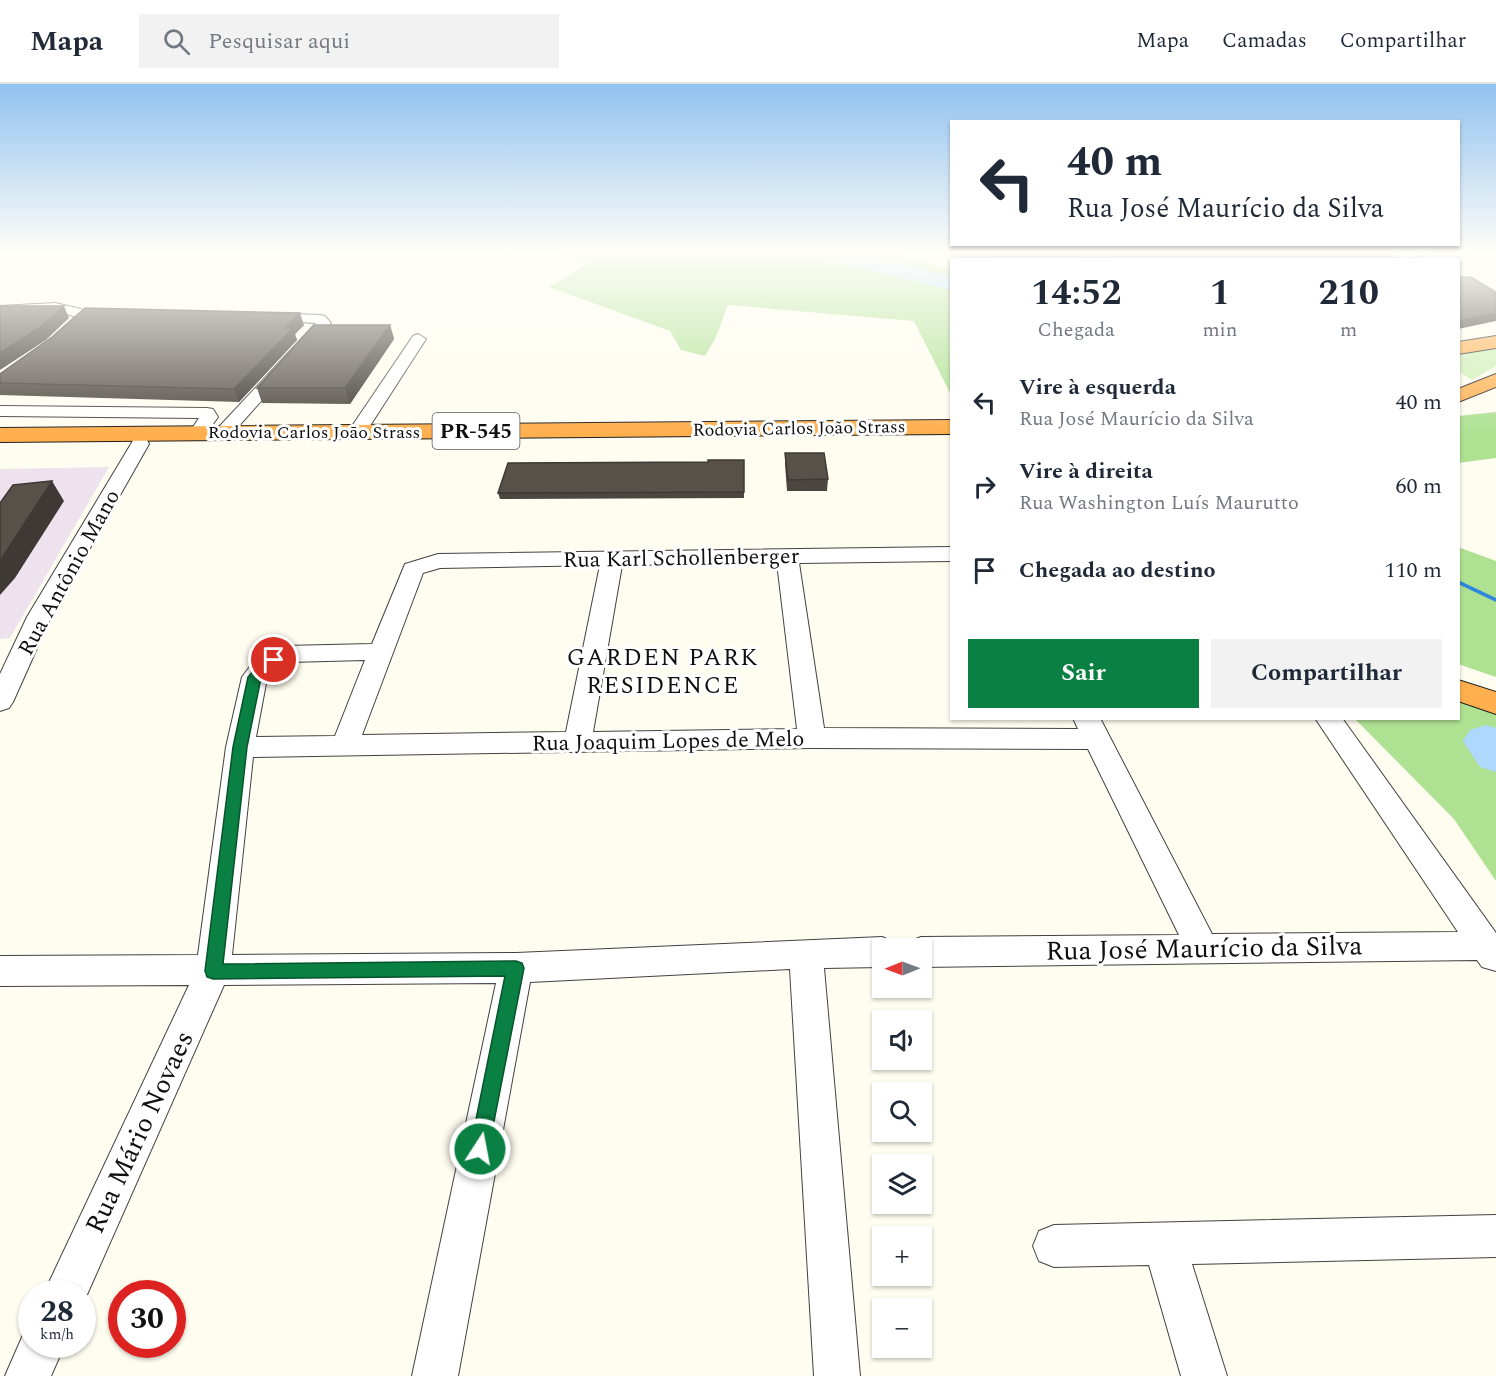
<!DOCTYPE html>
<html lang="pt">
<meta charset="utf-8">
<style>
:root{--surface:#fff;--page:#f2f2f3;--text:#1f2937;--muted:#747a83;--line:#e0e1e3;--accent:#0b8043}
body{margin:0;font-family:Spectral,serif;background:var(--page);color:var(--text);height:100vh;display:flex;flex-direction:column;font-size:22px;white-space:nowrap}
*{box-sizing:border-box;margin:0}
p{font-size:20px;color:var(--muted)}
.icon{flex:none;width:33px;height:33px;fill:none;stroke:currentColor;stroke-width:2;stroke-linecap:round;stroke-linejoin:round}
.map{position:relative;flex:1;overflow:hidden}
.drawer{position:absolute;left:950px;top:174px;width:510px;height:462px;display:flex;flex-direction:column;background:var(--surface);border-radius:0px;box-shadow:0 2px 4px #0004}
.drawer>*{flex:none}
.top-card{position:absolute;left:950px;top:36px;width:510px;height:126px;border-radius:0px;box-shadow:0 2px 4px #0004;background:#fff;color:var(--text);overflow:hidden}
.needle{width:39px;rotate:269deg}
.fabs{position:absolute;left:872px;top:854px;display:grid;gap:12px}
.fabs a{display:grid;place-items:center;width:60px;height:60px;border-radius:0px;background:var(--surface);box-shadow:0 2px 4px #0004;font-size:30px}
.speed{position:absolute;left:18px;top:1196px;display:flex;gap:12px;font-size:30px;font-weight:700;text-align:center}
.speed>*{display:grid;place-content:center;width:78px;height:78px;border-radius:50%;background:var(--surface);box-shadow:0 2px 4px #0004;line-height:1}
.speed small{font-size:15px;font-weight:400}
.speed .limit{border:9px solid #d22;background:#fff;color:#111}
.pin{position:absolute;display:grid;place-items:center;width:51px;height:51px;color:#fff;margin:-26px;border:3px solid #fff;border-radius:50%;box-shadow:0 2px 6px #0007}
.me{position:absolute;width:66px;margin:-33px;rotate:11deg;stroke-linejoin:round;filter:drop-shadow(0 0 4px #0008)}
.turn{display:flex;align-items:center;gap:21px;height:126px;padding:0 18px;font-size:27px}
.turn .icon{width:78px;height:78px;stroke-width:2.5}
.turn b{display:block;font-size:42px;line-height:51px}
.eta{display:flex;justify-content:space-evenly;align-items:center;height:102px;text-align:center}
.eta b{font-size:36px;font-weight:700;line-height:42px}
.action{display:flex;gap:12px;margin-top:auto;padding:12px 18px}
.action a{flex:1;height:69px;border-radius:0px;background:var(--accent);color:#fff;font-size:24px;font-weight:700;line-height:69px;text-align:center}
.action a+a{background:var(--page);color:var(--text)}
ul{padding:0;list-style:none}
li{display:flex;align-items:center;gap:18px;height:84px;padding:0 18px}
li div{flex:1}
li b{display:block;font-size:22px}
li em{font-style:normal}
header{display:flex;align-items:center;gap:36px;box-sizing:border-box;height:84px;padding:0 30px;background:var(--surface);border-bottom:2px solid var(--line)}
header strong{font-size:28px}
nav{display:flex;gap:33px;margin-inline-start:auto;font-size:21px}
.search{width:420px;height:54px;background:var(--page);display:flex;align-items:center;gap:15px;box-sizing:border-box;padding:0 21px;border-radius:0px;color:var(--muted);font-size:22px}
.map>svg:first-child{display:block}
.industrial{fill:#eee2ee}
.green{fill:#cdeeb5}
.forest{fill:#aee192}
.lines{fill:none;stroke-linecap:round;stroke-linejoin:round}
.stream{fill:#2d86dc;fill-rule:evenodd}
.river{fill:#aed8fd;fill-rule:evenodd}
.minor-casing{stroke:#424242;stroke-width:2}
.highway-casing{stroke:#202020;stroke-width:2}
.minor{fill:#fff;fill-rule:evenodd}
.highway{fill:#ffaf4e;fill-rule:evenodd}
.wall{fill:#4c4640}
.shaded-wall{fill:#3e3934}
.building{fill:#58514a;stroke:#3e3934;stroke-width:1.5}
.route{fill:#0b8043;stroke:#07532c;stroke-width:1.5}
.labels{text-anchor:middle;stroke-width:6;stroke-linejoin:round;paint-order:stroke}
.far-street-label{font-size:18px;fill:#0f0f0f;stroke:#fff}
.shield{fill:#fff;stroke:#575757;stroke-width:1.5}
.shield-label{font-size:21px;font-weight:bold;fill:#0f0f0f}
.street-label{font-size:22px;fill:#0f0f0f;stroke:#fff}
.neighbourhood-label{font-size:24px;letter-spacing:1.5px;fill:#0f0f0f;stroke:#fff}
.near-street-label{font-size:27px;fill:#0f0f0f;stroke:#fff}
</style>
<header>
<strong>Mapa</strong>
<div class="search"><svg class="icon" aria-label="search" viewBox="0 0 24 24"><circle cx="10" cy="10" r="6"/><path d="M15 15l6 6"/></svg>Pesquisar aqui</div>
<nav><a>Mapa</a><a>Camadas</a><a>Compartilhar</a></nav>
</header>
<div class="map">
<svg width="1496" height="1292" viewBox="0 0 1496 1292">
<rect width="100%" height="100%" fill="#fffdf0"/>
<path class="industrial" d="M 109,383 L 10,554 L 0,555 L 0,385 Z"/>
<path class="green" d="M 1496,264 L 1496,282 L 1472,296 L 1458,287 L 1458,269 Z"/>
<g class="forest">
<path d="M 564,169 L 889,169 L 951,185 L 951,311 L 914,237 L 728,221 L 715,255 L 705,272 L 681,266 L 670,247 L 549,203 L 587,180 Z"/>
<path d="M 1496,328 L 1496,374 L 1458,379 L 1458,332 Z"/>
<path d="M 1458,463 L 1496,477 L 1496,593 L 1458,580 Z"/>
<path d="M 1458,615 L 1496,631 L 1496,797 L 1454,735 L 1355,635 L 1458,634 Z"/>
</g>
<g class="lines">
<path class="stream" d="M 1458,496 L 1496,514 L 1496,518 L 1458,500 Z"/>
<g class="river">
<path d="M 818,169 L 856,169 L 951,192 L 951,206 L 820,174 Z"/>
<path d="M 1486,641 L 1496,644 L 1496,688 L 1480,683 L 1463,657 L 1470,646 Z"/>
</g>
<g class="minor-casing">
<g id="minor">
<path d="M 1433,169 L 1465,169 L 1464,172 L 1442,176 L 1409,176 Z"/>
<path d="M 55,219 L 81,225 L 92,232 L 67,256 L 62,258 L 54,253 L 75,233 C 53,222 24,229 0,230 L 0,222 Z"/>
<path d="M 267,229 L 320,231 L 325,232 L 331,239 L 229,353 L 217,353 L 214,349 L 217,345 L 316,239 L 262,236 L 260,233 Z"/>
<path d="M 418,250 L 426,255 L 366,348 L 363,352 L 351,352 L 348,348 L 413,252 Z"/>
<path d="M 0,322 L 207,324 L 213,325 L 218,333 L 204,353 L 192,353 L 189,349 L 199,334 L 0,332 Z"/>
<path d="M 140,354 L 147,356 L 149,360 L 51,533 L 13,618 L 9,624 L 0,627 L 0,590 L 27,533 L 131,360 L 133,356 Z"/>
<path d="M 951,463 L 951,477 L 799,479 L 824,644 L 1078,645 L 1073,634 L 1100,634 L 1212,850 L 1458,848 L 1315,634 L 1342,634 L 1496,849 L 1496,887 L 1482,883 L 1477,876 L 921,883 L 921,864 L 906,864 L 909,858 L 921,853 L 1179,851 L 1088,665 L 812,664 L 253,673 L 232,871 L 516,869 L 882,853 L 894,858 L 897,864 L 882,864 L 882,883 L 824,884 L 860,1292 L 814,1292 L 790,885 L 530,898 L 458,1292 L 412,1292 L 496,899 L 224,901 L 82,1222 L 82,1209 L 44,1209 L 189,901 L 0,902 L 0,872 L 198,871 L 226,663 L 242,593 L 254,577 L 275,564 L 284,562 L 372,560 L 405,480 L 438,470 ZM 777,479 L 797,645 L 593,648 L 622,481 ZM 600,481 L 566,648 L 362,651 L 423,489 L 440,484 ZM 365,576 L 335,652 L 256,653 L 267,594 L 272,589 L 289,578 Z"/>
<path d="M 1496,1131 L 1496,1173 L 1192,1180 L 1227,1292 L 1181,1292 L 1149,1181 L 1054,1183 L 1039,1177 L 1033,1162 L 1039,1147 L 1054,1141 Z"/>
<path d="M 32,1242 L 32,1260 L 65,1260 L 51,1292 L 5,1292 L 26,1244 Z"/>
</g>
</g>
<g class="highway-casing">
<g id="highway">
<path d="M 1496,252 L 1496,264 L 1458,270 L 1458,258 Z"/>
<path d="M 1496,290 L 1496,303 L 1458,318 L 1458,305 Z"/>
<path d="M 951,336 L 951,350 L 0,358 L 0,344 Z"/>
<path d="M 1458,596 L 1496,608 L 1496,630 L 1458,617 Z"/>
</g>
</g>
<use href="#minor" class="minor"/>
<use href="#highway" class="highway"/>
</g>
<g class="wall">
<path d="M 948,169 L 1162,169 L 1163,170 L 1173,170 L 1172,169 L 1393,169 L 1386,170 L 1403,176 L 957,176 Z"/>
<path d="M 304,241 L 295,250 L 297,256 L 239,318 L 0,311 L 0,290 Z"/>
<path d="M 390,241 L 394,255 L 350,320 L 262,319 L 257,304 Z"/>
<path d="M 785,369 L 828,395 L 827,407 L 787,407 L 785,380 Z"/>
<path d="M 744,376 L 744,414 L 500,415 L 498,409 L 708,378 Z"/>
</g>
<g class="shaded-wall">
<path d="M 967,169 L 977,169 L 976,176 L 961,176 L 962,170 Z"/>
<path d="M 1105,171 L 1104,176 L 1069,176 Z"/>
<path d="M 64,222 L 69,234 L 46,256 L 0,286 L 0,269 Z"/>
<path d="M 300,229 L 304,241 L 295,250 L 297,256 L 239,318 L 234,305 L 285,244 Z"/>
<path d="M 1496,229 L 1496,237 L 1458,245 L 1458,237 Z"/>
<path d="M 390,241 L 394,255 L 350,320 L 345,304 Z"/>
<path d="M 52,397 L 64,417 L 15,494 L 0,511 L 0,476 Z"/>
</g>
<g class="building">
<path d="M 980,169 L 1162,169 L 1163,170 L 1179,170 L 1180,169 L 1373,169 L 1389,170 L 1403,176 L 1113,176 L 1105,171 L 1069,176 L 1043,176 L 1040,174 L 1028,176 L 990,176 Z"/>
<path d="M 1458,193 L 1471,193 L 1496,208 L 1496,229 L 1458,237 Z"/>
<path d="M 0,222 L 64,222 L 39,244 L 0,269 Z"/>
<path d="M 85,224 L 300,229 L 285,244 L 293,244 L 234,305 L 0,299 L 0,290 L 52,253 Z"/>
<path d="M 314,241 L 390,241 L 345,304 L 257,304 Z"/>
<path d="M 785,369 L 824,369 L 828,395 L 788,396 Z"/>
<path d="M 708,376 L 744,376 L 744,408 L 498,409 L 508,379 L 708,378 Z"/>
<path d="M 52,397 L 2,474 L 0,476 L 0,419 L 13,401 Z"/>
</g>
<linearGradient id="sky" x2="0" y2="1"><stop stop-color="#91c2f0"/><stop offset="0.48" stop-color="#fffef8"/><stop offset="1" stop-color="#fffef8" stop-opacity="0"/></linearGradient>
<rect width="1496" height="350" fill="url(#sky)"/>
<path class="route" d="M 274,572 L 280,576 L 268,585 L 261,594 L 247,663 L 223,880 L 516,877 L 522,879 L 524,884 L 487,1073 L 480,1075 L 473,1073 L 470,1065 L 505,892 L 213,895 L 207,893 L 205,887 L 233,663 L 248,593 L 259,580 Z"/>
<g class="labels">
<g class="far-street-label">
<text transform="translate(799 344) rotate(-1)" y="6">Rodovia Carlos João Strass</text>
<text x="314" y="354">Rodovia Carlos João Strass</text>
</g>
<rect class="shield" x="432.5" y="329" width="87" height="36" rx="4.5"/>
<g class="shield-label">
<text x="476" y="354">PR-545</text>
</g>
<g class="street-label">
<text transform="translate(681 473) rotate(-1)" y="8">Rua Karl Schollenberger</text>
<text transform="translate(68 488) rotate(-61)" y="8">Rua Antônio Mano</text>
<text transform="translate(668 656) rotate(-1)" y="8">Rua Joaquim Lopes de Melo</text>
</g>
<g class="neighbourhood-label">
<text x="663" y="581">GARDEN PARK<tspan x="663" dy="28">RESIDENCE</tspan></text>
</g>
<g class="near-street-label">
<text transform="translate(1204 864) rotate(-1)" y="9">Rua José Maurício da Silva</text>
<text transform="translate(139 1048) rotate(-65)" y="9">Rua Mário Novaes</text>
</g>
</g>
</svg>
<div class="fabs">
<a><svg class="needle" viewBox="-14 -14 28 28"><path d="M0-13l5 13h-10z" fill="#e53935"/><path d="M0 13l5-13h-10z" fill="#747a83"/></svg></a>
<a><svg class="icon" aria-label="sound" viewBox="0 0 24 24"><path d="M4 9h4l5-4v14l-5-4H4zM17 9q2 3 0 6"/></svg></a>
<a><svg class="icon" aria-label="search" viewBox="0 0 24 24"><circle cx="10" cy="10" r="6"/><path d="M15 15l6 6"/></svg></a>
<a><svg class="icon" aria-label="layers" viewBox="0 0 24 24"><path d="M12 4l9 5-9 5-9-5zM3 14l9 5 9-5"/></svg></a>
<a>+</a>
<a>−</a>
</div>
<div class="speed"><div>28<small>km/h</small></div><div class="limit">30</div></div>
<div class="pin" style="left:274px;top:576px;background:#d93025"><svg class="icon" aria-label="arrive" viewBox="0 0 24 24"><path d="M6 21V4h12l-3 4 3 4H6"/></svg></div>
<svg class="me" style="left:480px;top:1065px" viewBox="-20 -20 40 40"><circle r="17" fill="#0b8043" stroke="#fff" stroke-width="3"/><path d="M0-11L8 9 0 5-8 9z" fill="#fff"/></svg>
<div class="top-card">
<div class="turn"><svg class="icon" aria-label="left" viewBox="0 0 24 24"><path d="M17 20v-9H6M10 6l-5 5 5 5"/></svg><div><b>40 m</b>Rua José Maurício da Silva</div></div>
</div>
<section class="drawer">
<div class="eta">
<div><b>14:52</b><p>Chegada</p></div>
<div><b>1</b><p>min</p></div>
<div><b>210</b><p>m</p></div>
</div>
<ul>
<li><svg class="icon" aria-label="left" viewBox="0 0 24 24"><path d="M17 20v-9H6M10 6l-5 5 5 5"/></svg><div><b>Vire à esquerda</b><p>Rua José Maurício da Silva</p></div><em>40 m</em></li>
<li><svg class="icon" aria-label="right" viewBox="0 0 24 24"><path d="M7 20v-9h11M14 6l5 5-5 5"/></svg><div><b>Vire à direita</b><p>Rua Washington Luís Maurutto</p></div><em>60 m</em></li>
<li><svg class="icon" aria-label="arrive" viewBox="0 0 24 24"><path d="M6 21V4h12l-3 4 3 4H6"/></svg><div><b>Chegada ao destino</b></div><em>110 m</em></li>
</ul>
<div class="action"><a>Sair</a><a>Compartilhar</a></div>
</section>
</div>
